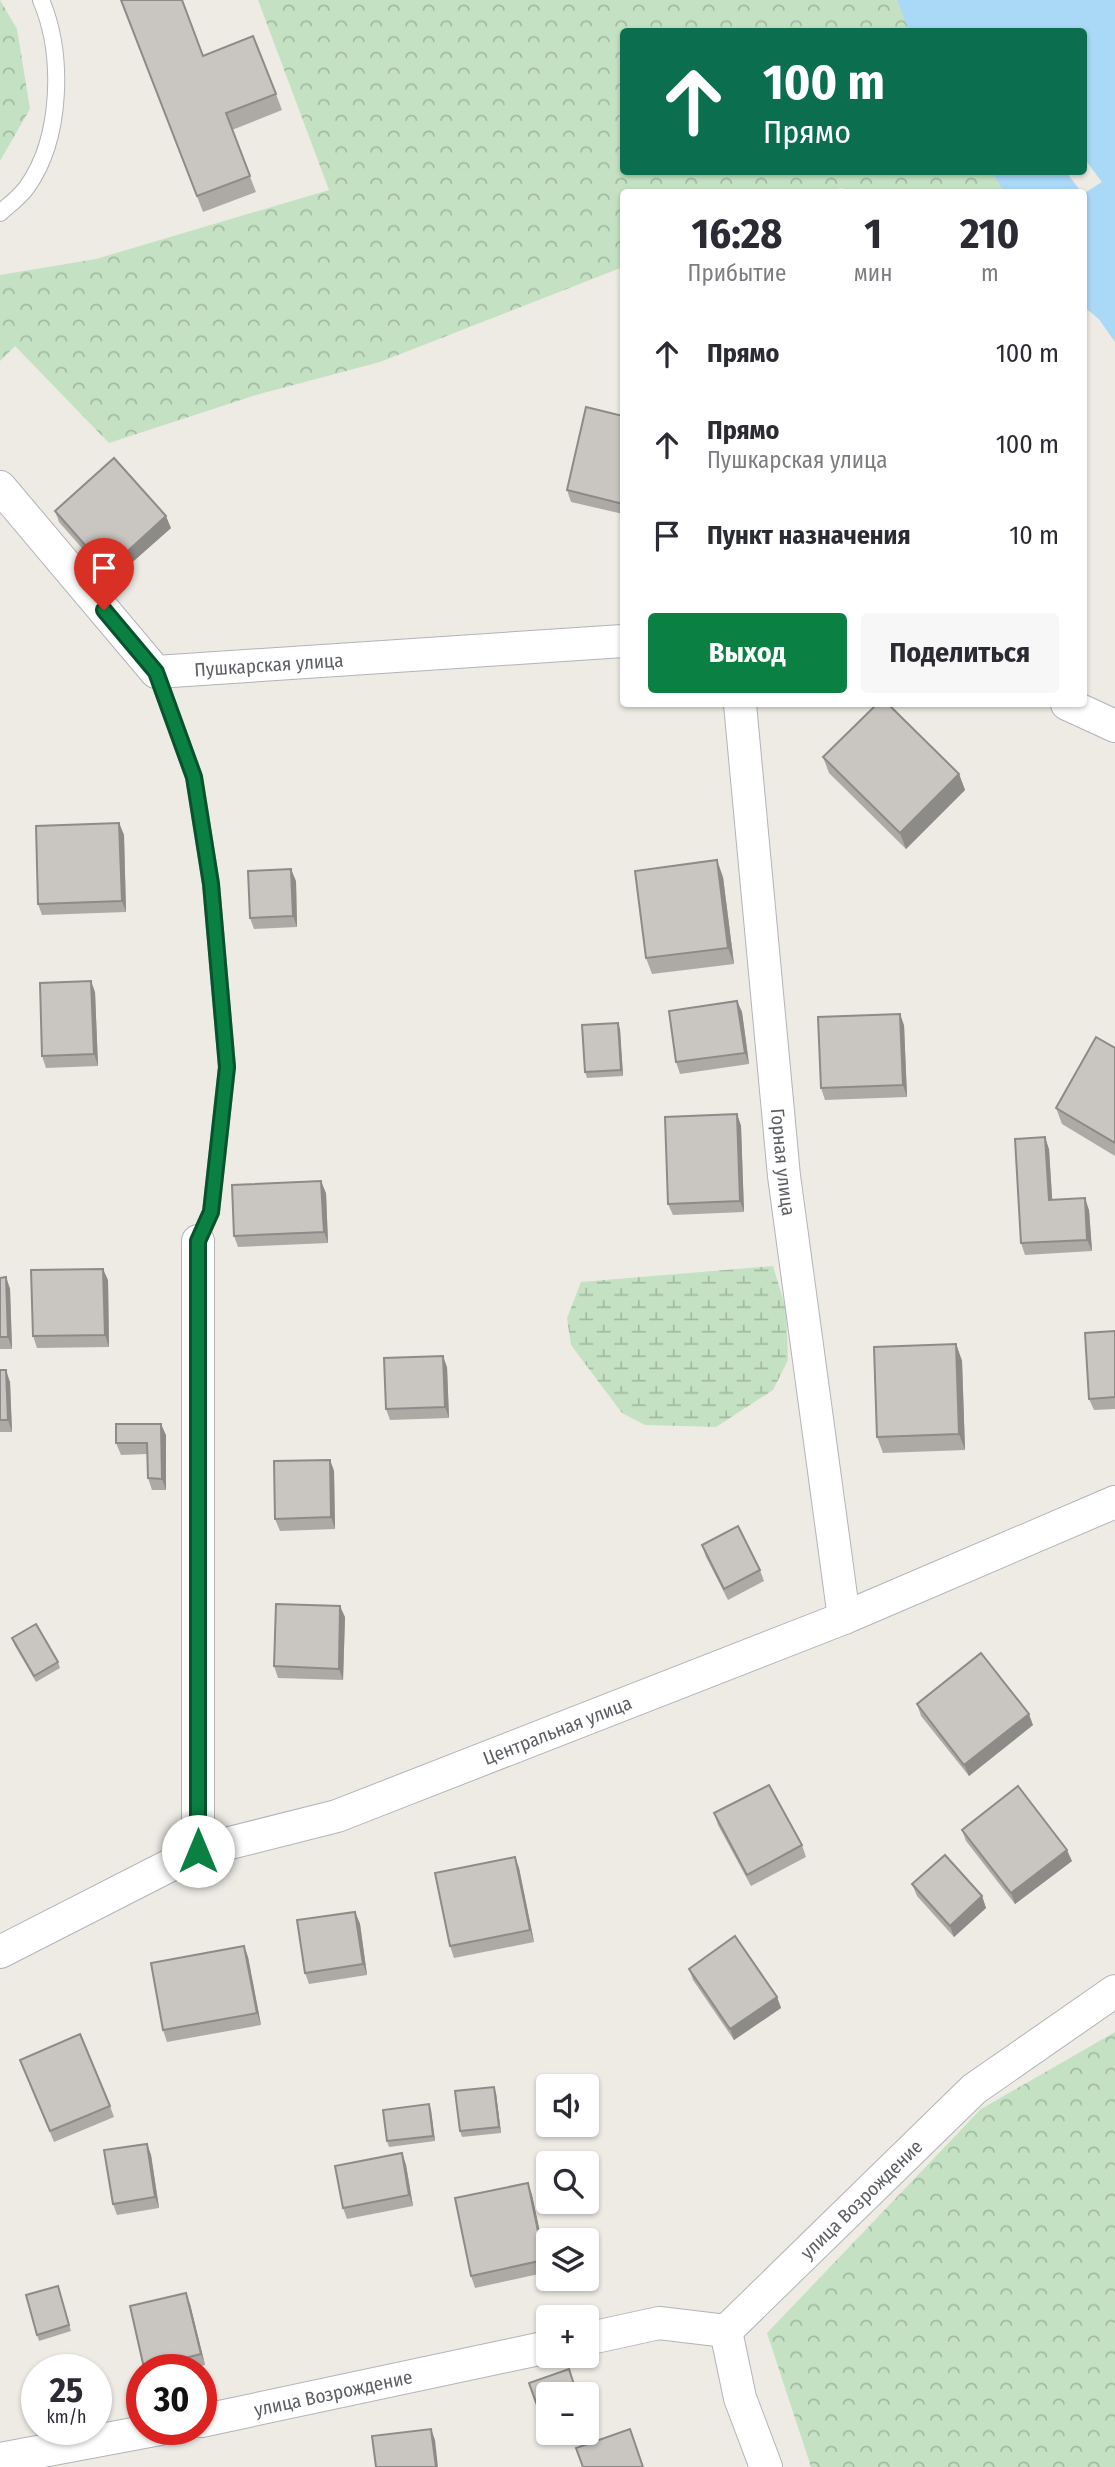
<!DOCTYPE html>
<html lang="ru">
<meta charset="utf-8">
<style>
:root{--surface:#fff;--page:#f7f7f7;--text:#2b2b33;--muted:#7c7c81;--accent:#0b8043}
body{margin:0;font-family:"Fira Sans Condensed",sans-serif;background:var(--page);color:var(--text);height:100vh;display:flex;flex-direction:column;font-size:26px;white-space:nowrap}
*{box-sizing:border-box;margin:0}
p{font-size:23px;color:var(--muted)}
.icon{flex:none;width:38px;height:38px;fill:none;stroke:currentColor;stroke-width:2;stroke-linecap:round;stroke-linejoin:round}
.map{position:relative;flex:1;overflow:hidden}
.panel{position:absolute;left:620px;top:189px;width:467px;height:518px;display:flex;flex-direction:column;background:var(--surface);border-radius:7px;box-shadow:0 2px 5px #0004}
.panel>*{flex:none}
.banner{position:absolute;left:620px;top:28px;width:467px;height:147px;border-radius:7px;box-shadow:0 2px 5px #0004;background:#0b6e4f;color:#fff;overflow:hidden}
.tools{position:absolute;left:536px;top:2074px;display:grid;gap:14px}
.tools a{display:grid;place-items:center;width:63px;height:63px;border-radius:7px;background:var(--surface);box-shadow:0 2px 5px #0004;font-size:35px}
.speed{position:absolute;left:21px;top:2354px;display:flex;gap:14px;font-size:35px;font-weight:700;text-align:center}
.speed>*{display:grid;place-content:center;width:91px;height:91px;border-radius:50%;background:var(--surface);box-shadow:0 2px 5px #0004;line-height:1}
.speed small{font-size:18px;font-weight:400}
.speed .limit{border:10px solid #d22;background:#fff;color:#111}
.pin{position:absolute;display:grid;place-items:center;width:60px;height:60px;color:#fff;margin:-72px -30px;border-radius:50% 50% 50% 0;rotate:-45deg;box-shadow:0 0 7px #0007}
.pin .icon{rotate:45deg}
.me{position:absolute;width:77px;margin:-38px;rotate:0deg;stroke-linejoin:round;filter:drop-shadow(0 0 5px #0008)}
.turn{display:flex;align-items:center;gap:24px;height:147px;padding:0 28px;font-size:32px}
.turn .icon{width:91px;height:91px;stroke-width:2.5}
.turn b{display:block;font-size:49px;line-height:60px}
.eta{display:flex;justify-content:space-evenly;align-items:center;height:119px;text-align:center}
.eta b{font-size:42px;font-weight:700;line-height:49px}
.button{display:flex;gap:14px;margin-top:auto;padding:14px 28px}
.button a{flex:1;height:80px;border-radius:7px;background:var(--accent);color:#fff;font-size:28px;font-weight:700;line-height:80px;text-align:center}
.button a+a{background:var(--page);color:var(--text)}
ul{padding:0;list-style:none}
li{display:flex;align-items:center;gap:21px;height:91px;padding:0 28px}
li div{flex:1}
li b{display:block;font-size:26px}
li em{font-style:normal}
.map>svg:first-child{display:block}
.forest{fill:url(#forest-crowns);fill-rule:evenodd}
.wetland{fill:url(#wetland-marsh)}
.water{fill:#aad8f7}
.pier{fill:#edebe4}
.lines{fill:none;stroke-linecap:round;stroke-linejoin:round}
.service-casing{stroke:#b1b4b8;stroke-width:18}
.minor-casing{stroke:#b1b4b8;stroke-width:34}
.service{stroke:#fff;stroke-width:16}
.minor{stroke:#fff;stroke-width:32}
.wall{fill:#adaaa6}
.shaded-wall{fill:#8d8b87}
.building{fill:#c9c6c1;stroke:#8d8b87;stroke-width:2}
.route-casing{stroke:#07532c;stroke-width:18}
.route{stroke:#0b8043;stroke-width:12}
.labels{text-anchor:middle;stroke-width:6;stroke-linejoin:round;paint-order:stroke}
.street-label{font-size:19px;fill:#5c5f63;stroke:#fff}
</style>
<div class="map">
<svg width="1115" height="2467" viewBox="0 0 1115 2467">
<defs>
<pattern id="forest-crowns" width="20" height="18" patternUnits="userSpaceOnUse" patternTransform="scale(1.75)"><rect width="20" height="18" fill="#c4e2c3"/><path d="M2 6a3 3 0 1 1 6 0M12 15a3 3 0 1 1 6 0" fill="none" stroke="#a2baa2"/></pattern>
<pattern id="wetland-marsh" width="20" height="14" patternUnits="userSpaceOnUse" patternTransform="scale(1.75)"><rect width="20" height="14" fill="#c4e2c3"/><path d="M1 5h8M5 5V1M11 12h8M15 12V8" fill="none" stroke="#a2baa2"/></pattern>
</defs>
<rect width="100%" height="100%" fill="#edebe4"/>
<g class="forest">
<path d="M 0,0 L 17,29 L 30,109 L 0,161 Z"/>
<path d="M 258,0 L 1115,0 L 1115,342 L 1099,319 L 1083,306 L 1083,192 L 856,192 L 841,188 L 828,192 L 623,192 L 623,267 L 380,362 L 256,395 L 109,443 L 15,346 L 0,361 L 0,275 L 96,259 L 329,190 ZM 623,32 L 1083,32 L 1083,172 L 623,172 Z"/>
<path d="M 1115,2032 L 1115,2467 L 811,2467 L 767,2333 L 981,2109 Z"/>
</g>
<path class="wetland" d="M 773,1266 L 786,1309 L 788,1360 L 773,1390 L 716,1427 L 645,1425 L 622,1413 L 571,1345 L 567,1318 L 581,1282 Z"/>
<path class="water" d="M 897,0 L 1115,0 L 1115,342 L 1099,319 L 1083,306 L 1083,192 L 1004,192 L 992,172 L 1083,172 L 1083,32 L 909,31 Z"/>
<path class="pier" d="M 1083,157 L 1102,182 L 1083,194 L 1066,172 L 1083,172 Z"/>
<g class="lines">
<g class="service-casing">
<g id="service">
<path d="M 0,213 C 9,205 20,197 27,187 C 62,138 64,54 41,0"/>
<path d="M 156,672 L 194,777 L 211,884 L 227,1067 L 211,1212 L 198,1241"/>
</g>
</g>
<g class="minor-casing">
<g id="minor">
<path id="s1" d="M 0,487 L 156,672 L 623,641"/>
<path id="s2" d="M 740,704 L 784,1176 L 844,1618"/>
<path d="M 1067,704 L 1115,726"/>
<path d="M 198,1241 L 198,1851"/>
<path id="s3" d="M 0,1952 L 198,1851 L 337,1816 L 844,1618 L 1115,1502"/>
<path d="M 726,2331 L 740,2398 L 766,2467"/>
<path id="s4" d="M 586,2339 L 659,2323 L 726,2331 L 974,2089 L 1115,1991"/>
<path id="s5" d="M 201,2421 L 548,2347"/>
<path d="M 0,2459 L 160,2429"/>
</g>
</g>
<use href="#service" class="service"/>
<use href="#minor" class="minor"/>
</g>
<g class="wall">
<path d="M 121,0 L 203,56 L 276,94 L 282,110 L 232,130 L 256,192 L 203,212 Z"/>
<path d="M 623,416 L 623,514 L 571,502 L 567,490 Z"/>
<path d="M 55,511 L 171,528 L 111,581 L 59,522 Z"/>
<path d="M 823,757 L 959,774 L 965,790 L 906,849 L 829,773 Z"/>
<path d="M 119,823 L 124,835 L 126,912 L 42,915 L 38,904 Z"/>
<path d="M 723,877 L 734,964 L 652,974 L 646,958 Z"/>
<path d="M 296,881 L 297,927 L 254,929 L 250,918 Z"/>
<path d="M 95,992 L 98,1066 L 46,1068 L 42,1056 Z"/>
<path d="M 737,1001 L 742,1012 L 749,1064 L 680,1074 L 676,1062 Z"/>
<path d="M 904,1025 L 907,1097 L 825,1100 L 821,1088 Z"/>
<path d="M 620,1029 L 623,1076 L 587,1078 L 585,1072 Z"/>
<path d="M 1115,1048 L 1115,1156 L 1062,1124 L 1056,1108 Z"/>
<path d="M 737,1114 L 741,1126 L 744,1212 L 673,1215 L 668,1204 Z"/>
<path d="M 1049,1149 L 1052,1200 L 1089,1210 L 1092,1251 L 1025,1255 L 1021,1243 Z"/>
<path d="M 326,1193 L 328,1243 L 238,1247 L 234,1236 Z"/>
<path d="M 6,1277 L 10,1289 L 12,1349 L 0,1349 L 0,1278 Z"/>
<path d="M 108,1280 L 109,1347 L 37,1348 L 33,1336 Z"/>
<path d="M 1115,1331 L 1115,1409 L 1094,1410 L 1089,1399 Z"/>
<path d="M 956,1344 L 962,1361 L 965,1450 L 883,1453 L 877,1437 Z"/>
<path d="M 447,1367 L 449,1418 L 390,1420 L 386,1409 Z"/>
<path d="M 0,1370 L 10,1382 L 12,1432 L 0,1432 Z"/>
<path d="M 166,1435 L 166,1490 L 152,1490 L 148,1478 L 147,1454 L 121,1455 L 116,1443 Z"/>
<path d="M 330,1460 L 334,1471 L 335,1529 L 280,1531 L 275,1519 Z"/>
<path d="M 702,1545 L 760,1570 L 764,1581 L 728,1600 L 706,1557 Z"/>
<path d="M 345,1617 L 343,1680 L 278,1678 L 274,1666 Z"/>
<path d="M 12,1638 L 58,1662 L 60,1668 L 36,1682 L 14,1644 Z"/>
<path d="M 917,1704 L 1033,1725 L 969,1776 L 921,1716 Z"/>
<path d="M 714,1813 L 802,1845 L 806,1857 L 751,1886 L 718,1825 Z"/>
<path d="M 962,1830 L 1072,1861 L 1015,1904 L 966,1841 Z"/>
<path d="M 515,1857 L 519,1868 L 534,1942 L 454,1958 L 450,1946 Z"/>
<path d="M 912,1884 L 982,1896 L 986,1908 L 954,1937 L 917,1896 Z"/>
<path d="M 355,1912 L 360,1924 L 367,1975 L 309,1984 L 305,1973 Z"/>
<path d="M 244,1946 L 248,1957 L 261,2025 L 167,2042 L 163,2030 Z"/>
<path d="M 689,1969 L 777,1997 L 781,2008 L 734,2040 L 693,1980 Z"/>
<path d="M 20,2060 L 110,2106 L 114,2117 L 54,2142 Z"/>
<path d="M 496,2093 L 501,2133 L 462,2137 L 460,2131 Z"/>
<path d="M 429,2104 L 431,2110 L 435,2141 L 389,2147 L 387,2141 Z"/>
<path d="M 147,2144 L 151,2155 L 159,2208 L 117,2215 L 113,2204 Z"/>
<path d="M 402,2153 L 406,2165 L 413,2206 L 347,2219 L 343,2208 Z"/>
<path d="M 528,2183 L 532,2195 L 548,2272 L 475,2288 L 471,2276 Z"/>
<path d="M 58,2286 L 71,2331 L 39,2341 L 37,2335 Z"/>
<path d="M 190,2304 L 205,2365 L 188,2370 L 144,2370 L 130,2306 Z"/>
<path d="M 529,2383 L 548,2394 L 548,2423 L 544,2425 Z"/>
</g>
<g class="shaded-wall">
<path d="M 166,516 L 171,528 L 111,581 L 107,570 Z"/>
<path d="M 959,774 L 965,790 L 906,849 L 900,833 Z"/>
<path d="M 119,823 L 124,835 L 126,912 L 122,901 Z"/>
<path d="M 717,860 L 723,877 L 734,964 L 728,948 Z"/>
<path d="M 291,869 L 296,881 L 297,927 L 293,916 Z"/>
<path d="M 91,981 L 95,992 L 98,1066 L 94,1054 Z"/>
<path d="M 737,1001 L 742,1012 L 749,1064 L 745,1053 Z"/>
<path d="M 900,1014 L 904,1025 L 907,1097 L 903,1085 Z"/>
<path d="M 618,1023 L 620,1029 L 623,1076 L 621,1070 Z"/>
<path d="M 737,1114 L 741,1126 L 744,1212 L 740,1201 Z"/>
<path d="M 1045,1137 L 1049,1149 L 1053,1212 L 1049,1200 Z"/>
<path d="M 321,1181 L 326,1193 L 328,1243 L 324,1232 Z"/>
<path d="M 1085,1198 L 1089,1210 L 1092,1251 L 1087,1240 Z"/>
<path d="M 103,1269 L 108,1280 L 109,1347 L 105,1335 Z"/>
<path d="M 6,1277 L 10,1289 L 12,1349 L 8,1337 Z"/>
<path d="M 956,1344 L 962,1361 L 965,1450 L 959,1434 Z"/>
<path d="M 443,1356 L 447,1367 L 449,1418 L 445,1407 Z"/>
<path d="M 6,1370 L 10,1382 L 12,1432 L 8,1420 Z"/>
<path d="M 161,1424 L 166,1435 L 166,1490 L 162,1479 Z"/>
<path d="M 330,1460 L 334,1471 L 335,1529 L 331,1517 Z"/>
<path d="M 340,1606 L 345,1617 L 343,1680 L 339,1669 Z"/>
<path d="M 1029,1714 L 1033,1725 L 969,1776 L 964,1765 Z"/>
<path d="M 1067,1850 L 1072,1861 L 1015,1904 L 1011,1893 Z"/>
<path d="M 515,1857 L 519,1868 L 534,1942 L 530,1930 Z"/>
<path d="M 982,1896 L 986,1908 L 954,1937 L 950,1926 Z"/>
<path d="M 355,1912 L 360,1924 L 367,1975 L 363,1964 Z"/>
<path d="M 244,1946 L 248,1957 L 261,2025 L 257,2013 Z"/>
<path d="M 777,1997 L 781,2008 L 734,2040 L 730,2029 Z"/>
<path d="M 494,2087 L 496,2093 L 501,2133 L 499,2127 Z"/>
<path d="M 429,2104 L 431,2110 L 435,2141 L 433,2136 Z"/>
<path d="M 147,2144 L 151,2155 L 159,2208 L 155,2197 Z"/>
<path d="M 402,2153 L 406,2165 L 413,2206 L 409,2195 Z"/>
<path d="M 528,2183 L 532,2195 L 548,2269 L 544,2260 Z"/>
<path d="M 186,2293 L 190,2304 L 205,2365 L 201,2354 Z"/>
<path d="M 431,2429 L 435,2440 L 438,2467 L 436,2467 Z"/>
</g>
<g class="building">
<path d="M 121,0 L 182,0 L 203,56 L 253,36 L 276,94 L 226,113 L 250,176 L 197,196 Z"/>
<path d="M 586,407 L 623,416 L 623,504 L 567,490 Z"/>
<path d="M 114,458 L 166,516 L 107,570 L 55,511 Z"/>
<path d="M 877,704 L 888,704 L 959,774 L 900,833 L 823,757 Z"/>
<path d="M 119,823 L 122,901 L 38,904 L 36,826 Z"/>
<path d="M 717,860 L 728,948 L 646,958 L 635,871 Z"/>
<path d="M 291,869 L 293,916 L 250,918 L 248,871 Z"/>
<path d="M 91,981 L 94,1054 L 42,1056 L 40,983 Z"/>
<path d="M 737,1001 L 745,1053 L 676,1062 L 669,1011 Z"/>
<path d="M 900,1014 L 903,1085 L 821,1088 L 818,1017 Z"/>
<path d="M 618,1023 L 621,1070 L 585,1072 L 582,1025 Z"/>
<path d="M 1096,1037 L 1115,1048 L 1115,1143 L 1056,1108 Z"/>
<path d="M 737,1114 L 740,1201 L 668,1204 L 665,1117 Z"/>
<path d="M 1045,1137 L 1049,1200 L 1085,1198 L 1087,1240 L 1021,1243 L 1015,1139 Z"/>
<path d="M 321,1181 L 324,1232 L 234,1236 L 232,1185 Z"/>
<path d="M 103,1269 L 105,1335 L 33,1336 L 31,1270 Z"/>
<path d="M 6,1277 L 8,1337 L 0,1337 L 0,1278 Z"/>
<path d="M 1115,1331 L 1115,1397 L 1089,1399 L 1085,1333 Z"/>
<path d="M 956,1344 L 959,1434 L 877,1437 L 874,1347 Z"/>
<path d="M 443,1356 L 445,1407 L 386,1409 L 384,1358 Z"/>
<path d="M 0,1370 L 6,1370 L 8,1420 L 0,1420 Z"/>
<path d="M 116,1424 L 161,1424 L 162,1479 L 148,1478 L 147,1443 L 116,1443 Z"/>
<path d="M 330,1460 L 331,1517 L 275,1519 L 274,1461 Z"/>
<path d="M 738,1526 L 760,1570 L 724,1589 L 702,1545 Z"/>
<path d="M 276,1604 L 340,1606 L 339,1669 L 274,1666 Z"/>
<path d="M 36,1624 L 58,1662 L 34,1676 L 12,1638 Z"/>
<path d="M 981,1653 L 1029,1714 L 964,1765 L 917,1704 Z"/>
<path d="M 769,1785 L 802,1845 L 747,1875 L 714,1813 Z"/>
<path d="M 1018,1786 L 1067,1850 L 1011,1893 L 962,1830 Z"/>
<path d="M 945,1855 L 982,1896 L 950,1926 L 912,1884 Z"/>
<path d="M 515,1857 L 530,1930 L 450,1946 L 435,1873 Z"/>
<path d="M 355,1912 L 363,1964 L 305,1973 L 297,1920 Z"/>
<path d="M 735,1936 L 777,1997 L 730,2029 L 689,1969 Z"/>
<path d="M 244,1946 L 257,2013 L 163,2030 L 151,1963 Z"/>
<path d="M 80,2034 L 110,2106 L 50,2131 L 20,2060 Z"/>
<path d="M 494,2087 L 499,2127 L 460,2131 L 455,2091 Z"/>
<path d="M 429,2104 L 433,2136 L 387,2141 L 383,2110 Z"/>
<path d="M 147,2144 L 155,2197 L 113,2204 L 104,2150 Z"/>
<path d="M 402,2153 L 409,2195 L 343,2208 L 335,2166 Z"/>
<path d="M 528,2183 L 544,2260 L 471,2276 L 455,2198 Z"/>
<path d="M 58,2286 L 69,2325 L 37,2335 L 26,2295 Z"/>
<path d="M 186,2293 L 201,2354 L 144,2368 L 130,2306 Z"/>
<path d="M 569,2369 L 577,2394 L 548,2394 L 548,2417 L 542,2419 L 529,2383 Z"/>
<path d="M 431,2429 L 436,2467 L 376,2467 L 372,2436 Z"/>
<path d="M 630,2429 L 643,2467 L 583,2467 L 576,2448 Z"/>
</g>
<g class="lines">
<g class="route-casing">
<path id="route" d="M 104,610 L 156,672 L 194,777 L 211,884 L 227,1067 L 211,1212 L 198,1241 L 198,1851"/>
</g>
<use href="#route" class="route"/>
</g>
<g class="labels">
<g class="street-label">
<text dy="7" stroke="none"><textPath href="#s1" startOffset="355">Пушкарская улица</textPath></text>
<text dy="7" stroke="none"><textPath href="#s2" startOffset="460">Горная улица</textPath></text>
<text dy="7" stroke="none"><textPath href="#s3" startOffset="602">Центральная улица</textPath></text>
<text dy="7" stroke="none"><textPath href="#s4" startOffset="331">улица Возрождение</textPath></text>
<text dy="7" stroke="none"><textPath href="#s5" startOffset="135">улица Возрождение</textPath></text>
</g>
</g>
</svg>
<div class="tools">
<a><svg class="icon" aria-label="sound" viewBox="0 0 24 24"><path d="M4 9h4l5-4v14l-5-4H4zM17 9q2 3 0 6"/></svg></a>
<a><svg class="icon" aria-label="search" viewBox="0 0 24 24"><circle cx="10" cy="10" r="6"/><path d="M15 15l6 6"/></svg></a>
<a><svg class="icon" aria-label="layers" viewBox="0 0 24 24"><path d="M12 4l9 5-9 5-9-5zM3 14l9 5 9-5"/></svg></a>
<a>+</a>
<a>−</a>
</div>
<div class="speed"><div>25<small>km/h</small></div><div class="limit">30</div></div>
<div class="pin" style="left:104px;top:610px;background:#d93025"><svg class="icon" aria-label="arrive" viewBox="0 0 24 24"><path d="M6 21V4h12l-3 4 3 4H6"/></svg></div>
<svg class="me" style="left:198px;top:1851px" viewBox="-20 -20 40 40"><circle r="19" fill="#fff"/><path d="M0-13L10 11 0 6-10 11z" fill="#0b8043"/></svg>
<div class="banner">
<div class="turn"><svg class="icon" aria-label="ahead" viewBox="0 0 24 24"><path d="M12 20V5M6 11l6-6 6 6"/></svg><div><b>100 m</b>Прямо</div></div>
</div>
<section class="panel">
<div class="eta">
<div><b>16:28</b><p>Прибытие</p></div>
<div><b>1</b><p>мин</p></div>
<div><b>210</b><p>m</p></div>
</div>
<ul>
<li><svg class="icon" aria-label="ahead" viewBox="0 0 24 24"><path d="M12 20V5M6 11l6-6 6 6"/></svg><div><b>Прямо</b></div><em>100 m</em></li>
<li><svg class="icon" aria-label="ahead" viewBox="0 0 24 24"><path d="M12 20V5M6 11l6-6 6 6"/></svg><div><b>Прямо</b><p>Пушкарская улица</p></div><em>100 m</em></li>
<li><svg class="icon" aria-label="arrive" viewBox="0 0 24 24"><path d="M6 21V4h12l-3 4 3 4H6"/></svg><div><b>Пункт назначения</b></div><em>10 m</em></li>
</ul>
<div class="button"><a>Выход</a><a>Поделиться</a></div>
</section>
</div>
